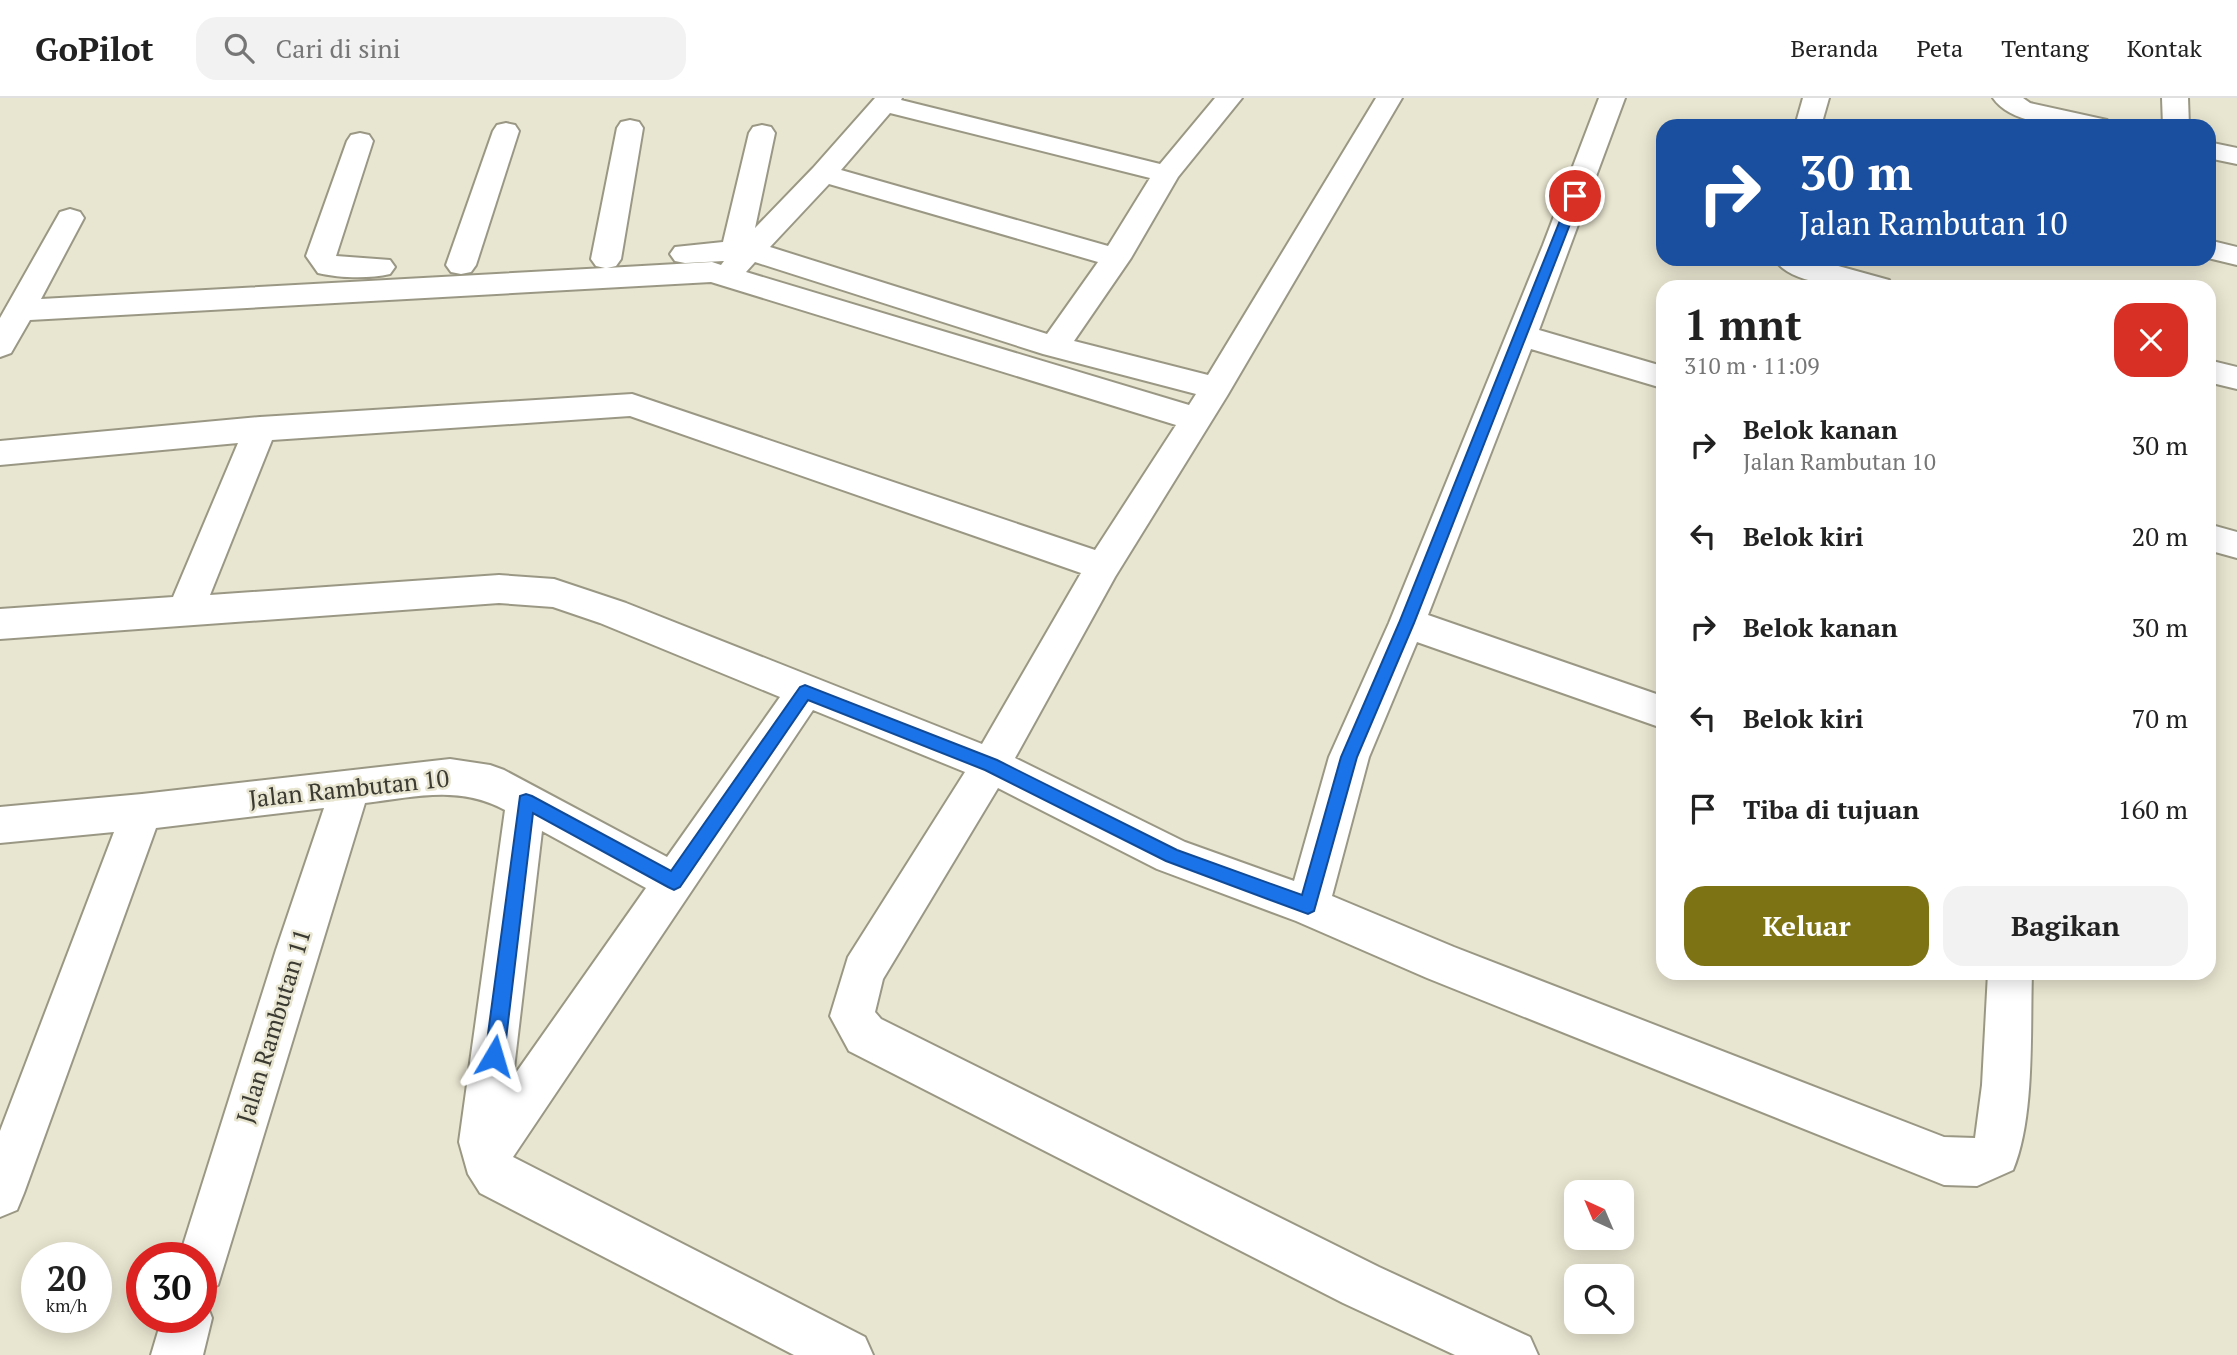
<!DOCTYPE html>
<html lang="id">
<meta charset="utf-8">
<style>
:root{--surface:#fff;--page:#f2f2f2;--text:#222;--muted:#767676;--line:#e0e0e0;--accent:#7e7314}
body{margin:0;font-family:"PT Serif",serif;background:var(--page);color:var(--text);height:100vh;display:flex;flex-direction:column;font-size:26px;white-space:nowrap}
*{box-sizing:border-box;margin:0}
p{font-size:23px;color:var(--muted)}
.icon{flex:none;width:38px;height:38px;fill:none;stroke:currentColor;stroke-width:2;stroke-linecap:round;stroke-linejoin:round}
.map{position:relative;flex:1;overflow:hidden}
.drawer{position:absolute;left:1656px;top:182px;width:560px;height:700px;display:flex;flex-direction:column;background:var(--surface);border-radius:21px;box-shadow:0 4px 18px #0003}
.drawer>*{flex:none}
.hud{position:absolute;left:1656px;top:21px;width:560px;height:147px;border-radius:21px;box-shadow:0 4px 18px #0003;background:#1a4fa0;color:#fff;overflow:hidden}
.needle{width:46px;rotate:316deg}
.fabs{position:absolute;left:1564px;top:1082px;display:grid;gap:14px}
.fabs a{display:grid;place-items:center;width:70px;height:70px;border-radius:14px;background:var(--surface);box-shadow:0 4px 18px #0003;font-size:35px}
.speed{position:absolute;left:21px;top:1144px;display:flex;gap:14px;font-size:35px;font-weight:700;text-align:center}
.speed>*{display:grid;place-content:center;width:91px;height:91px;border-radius:50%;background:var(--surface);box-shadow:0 4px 18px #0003;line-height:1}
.speed small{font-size:18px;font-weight:400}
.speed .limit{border:10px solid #d22;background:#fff;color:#111}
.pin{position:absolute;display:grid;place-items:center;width:60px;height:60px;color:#fff;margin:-30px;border:4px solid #fff;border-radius:50%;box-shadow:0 2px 7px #0007}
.me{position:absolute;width:77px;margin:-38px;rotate:7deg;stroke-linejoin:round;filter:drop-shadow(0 0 5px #0008)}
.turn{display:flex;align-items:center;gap:24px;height:147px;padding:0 28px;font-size:32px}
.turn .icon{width:91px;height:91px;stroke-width:2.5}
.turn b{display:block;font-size:49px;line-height:60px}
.round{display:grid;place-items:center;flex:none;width:74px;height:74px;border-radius:21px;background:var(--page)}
.overview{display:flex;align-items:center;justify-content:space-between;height:119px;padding:0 28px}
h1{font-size:42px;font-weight:700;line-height:52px}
.cta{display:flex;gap:14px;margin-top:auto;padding:14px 28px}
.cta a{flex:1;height:80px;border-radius:21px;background:var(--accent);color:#fff;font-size:28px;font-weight:700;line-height:80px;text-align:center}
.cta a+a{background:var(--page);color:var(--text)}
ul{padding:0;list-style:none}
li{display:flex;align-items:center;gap:21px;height:91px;padding:0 28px}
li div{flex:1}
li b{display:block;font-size:26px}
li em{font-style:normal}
header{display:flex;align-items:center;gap:42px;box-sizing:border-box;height:98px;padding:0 35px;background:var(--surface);border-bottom:2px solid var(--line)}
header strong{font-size:33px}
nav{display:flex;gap:38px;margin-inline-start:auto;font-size:24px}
.search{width:490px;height:63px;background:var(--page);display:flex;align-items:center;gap:18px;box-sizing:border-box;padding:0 24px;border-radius:21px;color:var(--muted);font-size:26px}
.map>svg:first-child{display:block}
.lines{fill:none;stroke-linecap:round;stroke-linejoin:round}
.minor-casing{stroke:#9a9884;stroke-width:4}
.minor{fill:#fff;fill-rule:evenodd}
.route{fill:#1a73e8;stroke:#114b97;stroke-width:2}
.labels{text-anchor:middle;stroke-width:5;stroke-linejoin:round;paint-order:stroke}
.street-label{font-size:24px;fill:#3b3a32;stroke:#e8e5d0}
</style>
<header>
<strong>GoPilot</strong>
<div class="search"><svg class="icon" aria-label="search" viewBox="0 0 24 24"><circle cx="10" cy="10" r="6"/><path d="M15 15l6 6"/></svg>Cari di sini</div>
<nav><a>Beranda</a><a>Peta</a><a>Tentang</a><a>Kontak</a></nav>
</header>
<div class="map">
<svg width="2237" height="1257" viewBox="0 0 2237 1257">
<rect width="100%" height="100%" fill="#e8e5d0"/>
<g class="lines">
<g class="minor-casing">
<g id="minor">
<path d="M 875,0 L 902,0 L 901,2 L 1160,66 L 1215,0 L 1242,0 L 1178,79 L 1131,160 L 1074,243 L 1208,277 L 1376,0 L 1402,0 L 1227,298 L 1115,479 L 1015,660 L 1185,744 L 1294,783 L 1329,659 L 1389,525 L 1543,147 L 1599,0 L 1625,0 L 1539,232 L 1662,268 L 1662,290 L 1531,251 L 1428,517 L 1662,598 L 1662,630 L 1417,544 L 1369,659 L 1332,798 L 1454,849 L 1944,1039 L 1975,1040 L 1982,987 L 1988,875 L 2032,875 C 2030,933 2035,1019 2013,1072 L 1977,1088 L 1944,1087 L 1427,880 L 1296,823 L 1157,771 L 998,690 L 883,881 L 875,914 L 881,921 L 1379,1169 L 1530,1239 L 1538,1257 L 1455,1257 L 1343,1205 L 849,953 L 830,918 L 848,859 L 965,674 L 813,612 L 513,1059 L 865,1239 L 873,1257 L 794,1257 L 480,1095 L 468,1076 L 459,1044 L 505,712 C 459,687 415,699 365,705 L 218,1187 L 201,1195 L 201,1160 L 179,1160 L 276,852 L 324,710 L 156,730 L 24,1095 L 17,1112 L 0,1119 L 0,1033 L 114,734 L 0,745 L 0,709 L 142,696 L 450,661 L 490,667 L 504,672 L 667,759 L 780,599 L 600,525 L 553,509 L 499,505 L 0,541 L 0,511 L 173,499 L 238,345 L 0,367 L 0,343 L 260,319 L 632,296 L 1095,452 L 1176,327 L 711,184 L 30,222 L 11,255 L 0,259 L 0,220 L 60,114 L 70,111 L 80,114 L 84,120 L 41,201 L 605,170 L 596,168 L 591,161 L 617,30 L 621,24 L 630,22 L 639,24 L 643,30 L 621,161 L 616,168 L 607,170 L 712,164 L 721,167 L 724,163 L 685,165 L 675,163 L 670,156 L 675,149 L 723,144 L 749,35 L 753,29 L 762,27 L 771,29 L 775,35 L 755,130 L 813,70 ZM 890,15 L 1150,80 L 1108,148 L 841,72 ZM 829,86 L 1098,164 L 1047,236 L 770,149 ZM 755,164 L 1043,256 L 1196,296 L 1189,307 L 746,174 ZM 630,318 L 1081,475 L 982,646 L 626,505 L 554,481 L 499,477 L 210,497 L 272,342 ZM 542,733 L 646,790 L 513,979 Z"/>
<path d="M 1803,0 L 1829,0 L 1821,28 L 1795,28 Z"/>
<path d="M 1993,0 L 2023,0 L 2030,5 L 2107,22 L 2111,28 C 2077,28 2014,31 1993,0 Z"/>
<path d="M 2162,0 L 2188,0 L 2189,28 L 2163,28 Z"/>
<path d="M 506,25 L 515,27 L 519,33 L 476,167 L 471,174 L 461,176 L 451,174 L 446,167 L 493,33 L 497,27 Z"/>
<path d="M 360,35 L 369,37 L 373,43 L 336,158 L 390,162 L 395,169 L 390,176 C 369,181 339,180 318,175 L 306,158 L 347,43 L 351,37 Z"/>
<path d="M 2208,44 L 2237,50 L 2237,66 L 2208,60 Z"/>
<path d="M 2208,142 L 2237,149 L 2237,167 L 2208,160 Z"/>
<path d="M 1774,161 L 1813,161 L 1889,182 L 1893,189 C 1861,189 1794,191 1774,161 Z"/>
<path d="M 2208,262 L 2237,269 L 2237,291 L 2208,284 Z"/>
<path d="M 2208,426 L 2237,434 L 2237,460 L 2208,452 Z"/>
<path d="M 201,1201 L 205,1202 L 212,1220 L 203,1257 L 151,1257 L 162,1220 L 201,1220 Z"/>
</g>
</g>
<use href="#minor" class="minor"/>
</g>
<path class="route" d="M 1571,95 L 1581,98 L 1414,525 L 1357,659 L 1314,813 L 1308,816 L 1166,763 L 985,672 L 808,602 L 680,789 L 674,792 L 668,789 L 533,715 L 504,958 L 501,965 L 494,967 L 488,965 L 485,958 L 520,698 L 526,696 L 532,698 L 671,773 L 800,589 L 805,587 L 997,662 L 1177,752 L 1302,797 L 1341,659 L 1399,525 Z"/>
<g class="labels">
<g class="street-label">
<text transform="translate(349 691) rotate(-6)" y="8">Jalan Rambutan 10</text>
<text transform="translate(274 928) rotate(-73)" y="8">Jalan Rambutan 11</text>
</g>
</g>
</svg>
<div class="fabs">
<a><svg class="needle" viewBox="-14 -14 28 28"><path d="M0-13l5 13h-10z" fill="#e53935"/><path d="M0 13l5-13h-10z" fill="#767676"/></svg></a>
<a><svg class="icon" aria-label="search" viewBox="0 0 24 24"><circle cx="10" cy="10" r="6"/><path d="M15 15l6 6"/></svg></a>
</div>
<div class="speed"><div>20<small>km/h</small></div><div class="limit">30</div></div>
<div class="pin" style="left:1575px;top:98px;background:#d93025"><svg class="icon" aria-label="arrive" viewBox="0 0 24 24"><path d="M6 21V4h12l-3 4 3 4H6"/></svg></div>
<svg class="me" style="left:494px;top:958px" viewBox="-20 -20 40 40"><path d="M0-17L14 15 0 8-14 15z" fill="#1a73e8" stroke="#fff" stroke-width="4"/></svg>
<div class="hud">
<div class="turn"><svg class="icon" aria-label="right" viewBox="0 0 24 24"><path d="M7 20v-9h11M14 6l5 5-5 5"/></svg><div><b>30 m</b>Jalan Rambutan 10</div></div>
</div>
<section class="drawer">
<div class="overview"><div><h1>1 mnt</h1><p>310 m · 11:09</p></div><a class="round" style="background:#d93025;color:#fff"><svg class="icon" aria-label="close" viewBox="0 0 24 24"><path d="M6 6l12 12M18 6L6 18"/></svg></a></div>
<ul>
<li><svg class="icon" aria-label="right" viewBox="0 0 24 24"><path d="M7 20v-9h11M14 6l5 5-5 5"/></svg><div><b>Belok kanan</b><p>Jalan Rambutan 10</p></div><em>30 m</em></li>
<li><svg class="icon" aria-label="left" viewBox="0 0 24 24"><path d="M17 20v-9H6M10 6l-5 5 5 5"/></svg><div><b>Belok kiri</b></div><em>20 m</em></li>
<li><svg class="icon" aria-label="right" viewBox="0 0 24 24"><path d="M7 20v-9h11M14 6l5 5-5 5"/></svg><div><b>Belok kanan</b></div><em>30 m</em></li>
<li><svg class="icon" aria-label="left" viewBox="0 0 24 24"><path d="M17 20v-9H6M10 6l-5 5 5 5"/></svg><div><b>Belok kiri</b></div><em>70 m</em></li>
<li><svg class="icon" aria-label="arrive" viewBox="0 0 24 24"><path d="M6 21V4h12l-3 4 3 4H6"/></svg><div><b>Tiba di tujuan</b></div><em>160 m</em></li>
</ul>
<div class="cta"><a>Keluar</a><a>Bagikan</a></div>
</section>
</div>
